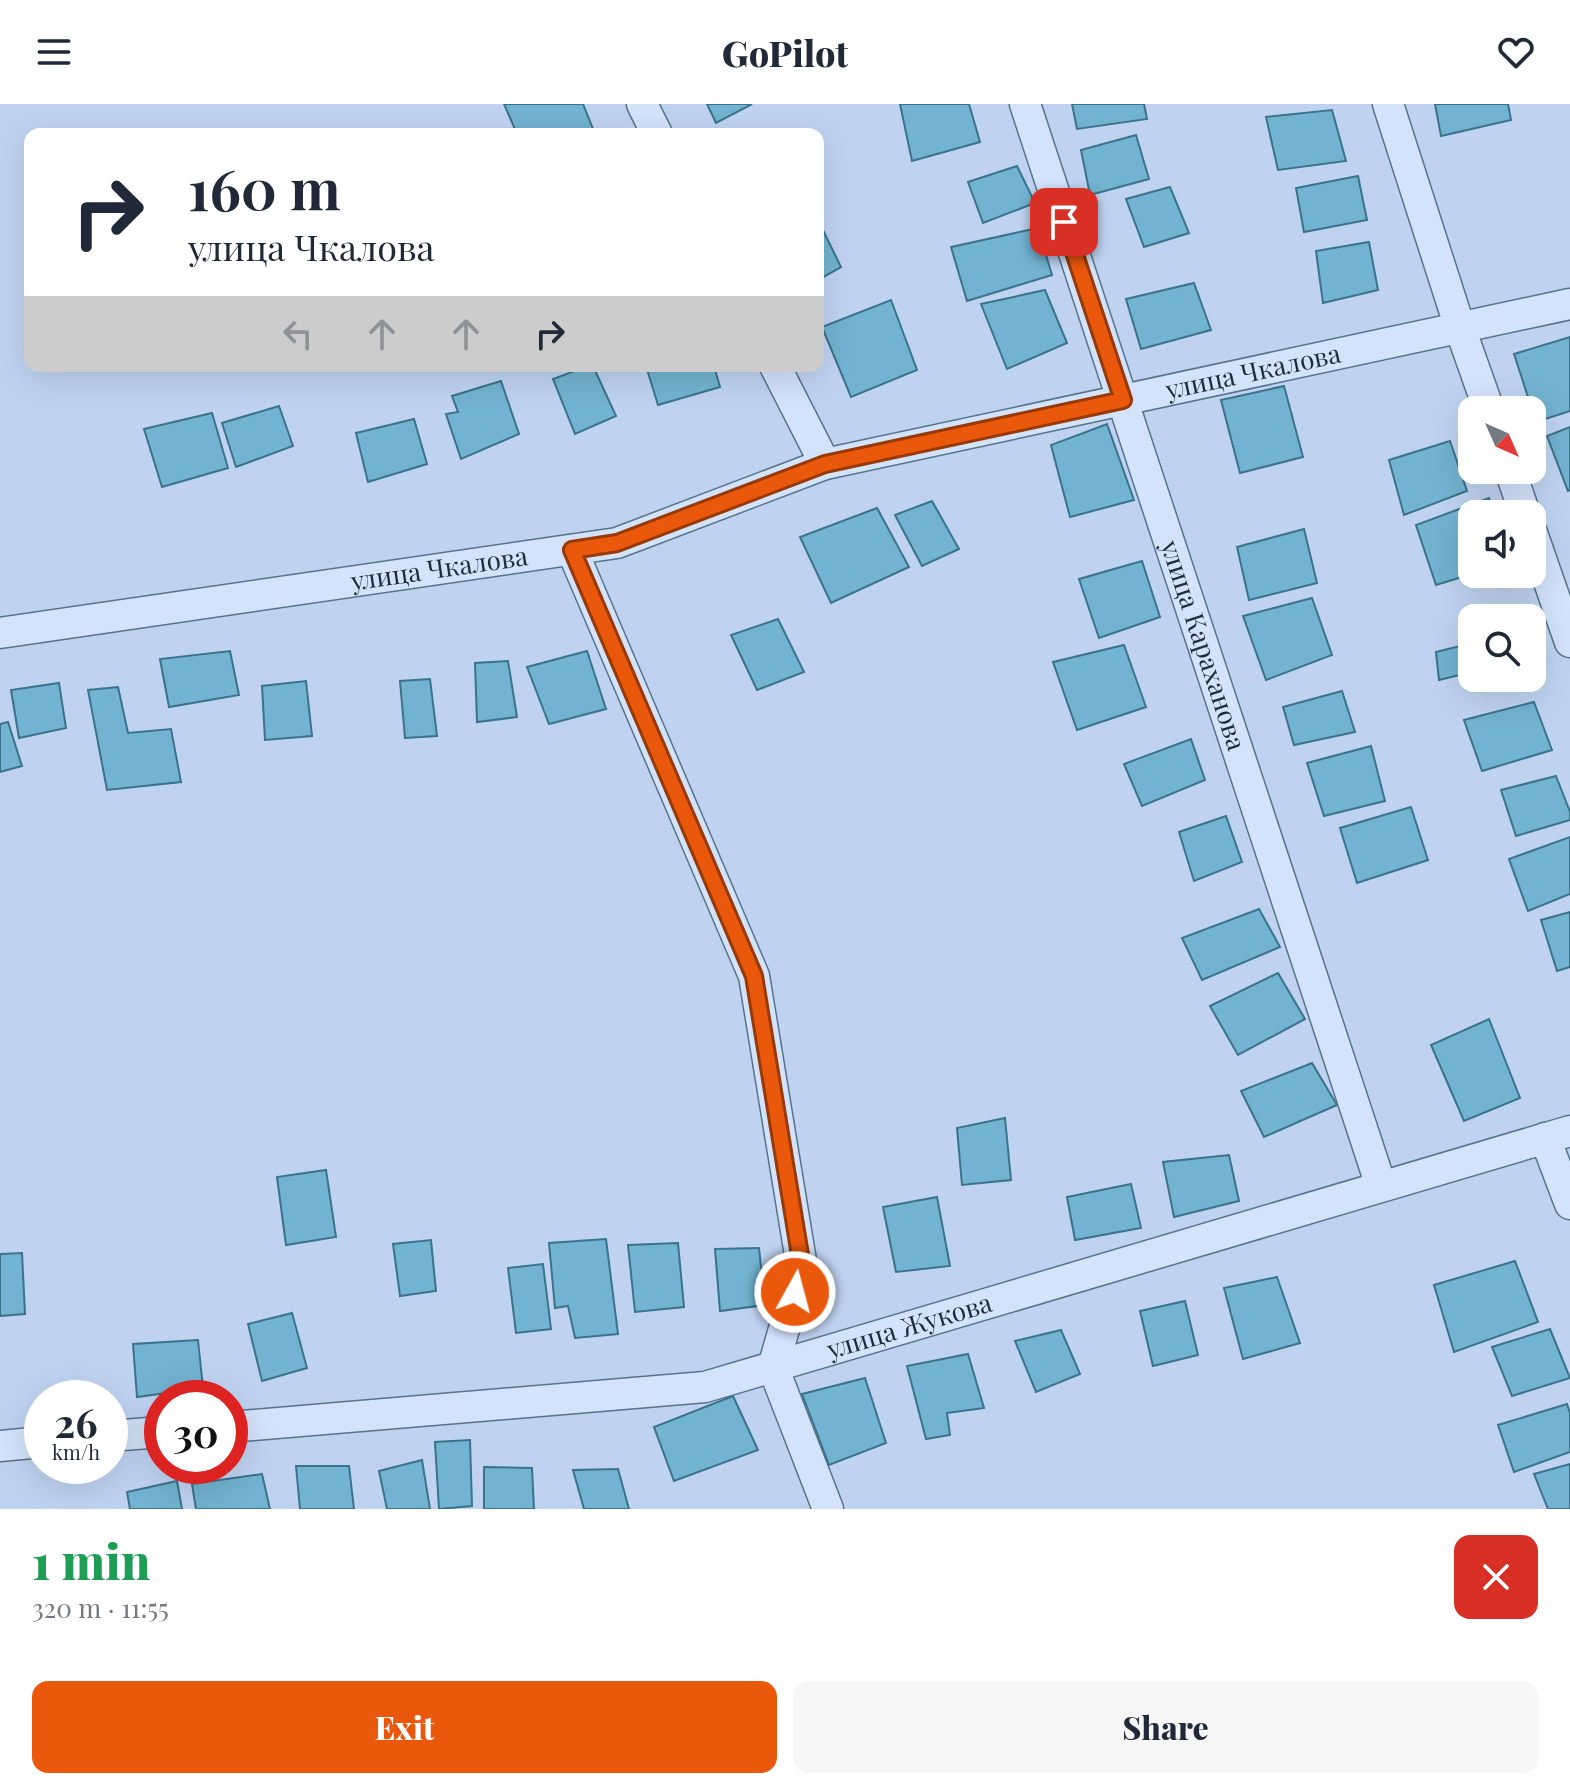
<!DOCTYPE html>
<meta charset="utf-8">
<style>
:root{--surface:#fff;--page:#f6f6f7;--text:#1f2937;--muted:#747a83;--accent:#ea580c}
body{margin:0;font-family:"Playfair Display",serif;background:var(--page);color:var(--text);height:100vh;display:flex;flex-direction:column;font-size:30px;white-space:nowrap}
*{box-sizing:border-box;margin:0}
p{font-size:26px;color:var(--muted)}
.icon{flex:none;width:44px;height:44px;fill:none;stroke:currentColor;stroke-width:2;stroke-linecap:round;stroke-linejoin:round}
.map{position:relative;height:1405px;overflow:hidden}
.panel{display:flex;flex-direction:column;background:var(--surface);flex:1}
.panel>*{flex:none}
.hud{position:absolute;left:24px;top:24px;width:800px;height:244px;border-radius:16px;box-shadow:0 8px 32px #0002;background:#fff;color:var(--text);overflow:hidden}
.needle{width:52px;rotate:135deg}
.controls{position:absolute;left:1458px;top:292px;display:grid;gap:16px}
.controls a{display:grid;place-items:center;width:88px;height:88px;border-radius:16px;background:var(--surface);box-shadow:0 8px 32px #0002;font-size:40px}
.speed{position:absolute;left:24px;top:1276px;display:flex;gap:16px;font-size:40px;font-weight:700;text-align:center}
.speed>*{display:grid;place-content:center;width:104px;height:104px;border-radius:50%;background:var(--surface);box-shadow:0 8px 32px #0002;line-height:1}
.speed small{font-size:20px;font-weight:400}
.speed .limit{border:12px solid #d22;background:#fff;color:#111}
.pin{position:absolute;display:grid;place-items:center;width:68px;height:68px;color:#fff;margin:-34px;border-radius:16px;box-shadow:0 4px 12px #0006}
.me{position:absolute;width:88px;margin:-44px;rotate:7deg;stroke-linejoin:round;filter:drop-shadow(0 0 6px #0008)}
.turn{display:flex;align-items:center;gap:28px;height:168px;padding:0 32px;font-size:36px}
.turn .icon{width:104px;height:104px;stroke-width:2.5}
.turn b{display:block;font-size:56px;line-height:68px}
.lanes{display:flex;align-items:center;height:76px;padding:0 32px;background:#0003;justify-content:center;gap:40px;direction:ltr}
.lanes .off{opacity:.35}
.round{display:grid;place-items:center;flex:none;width:84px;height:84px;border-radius:16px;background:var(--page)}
.head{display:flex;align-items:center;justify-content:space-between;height:136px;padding:0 32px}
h1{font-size:48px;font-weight:800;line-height:60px;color:#1e9e55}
.primary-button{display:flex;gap:16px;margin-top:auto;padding:16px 32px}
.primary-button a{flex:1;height:92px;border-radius:16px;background:var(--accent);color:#fff;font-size:32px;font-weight:800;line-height:92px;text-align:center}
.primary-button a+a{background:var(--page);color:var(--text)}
header{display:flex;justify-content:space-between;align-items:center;height:104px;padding:0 32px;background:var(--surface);font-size:36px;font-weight:800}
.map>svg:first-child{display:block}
.building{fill:#72b3d1;stroke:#3a738b;stroke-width:2}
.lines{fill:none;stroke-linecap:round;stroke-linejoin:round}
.street-casing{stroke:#56748a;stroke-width:33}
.street{stroke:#d3e3fb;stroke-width:30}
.route-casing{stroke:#983908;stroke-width:20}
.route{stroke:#ea580c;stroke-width:14}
.labels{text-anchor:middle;stroke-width:7;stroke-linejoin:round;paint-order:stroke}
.street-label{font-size:26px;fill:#1c2e39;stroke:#cfdff8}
</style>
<header><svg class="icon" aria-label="menu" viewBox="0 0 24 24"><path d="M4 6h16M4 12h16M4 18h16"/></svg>GoPilot<svg class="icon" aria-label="heart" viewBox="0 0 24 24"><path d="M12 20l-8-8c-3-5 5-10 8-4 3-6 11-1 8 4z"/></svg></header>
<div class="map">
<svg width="1570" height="1405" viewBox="0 0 1570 1405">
<rect width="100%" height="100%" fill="#bfd3f1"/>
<g class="building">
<path d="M 504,0 L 583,0 L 595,30 L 517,30 Z"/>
<path d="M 707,0 L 752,0 L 716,19 Z"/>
<path d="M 900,0 L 969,0 L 980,38 L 912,57 Z"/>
<path d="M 1072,0 L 1144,0 L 1147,15 L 1077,25 Z"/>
<path d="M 1435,0 L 1508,0 L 1511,16 L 1441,32 Z"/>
<path d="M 1332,6 L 1346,57 L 1278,66 L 1266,13 Z"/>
<path d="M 1136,31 L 1149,75 L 1090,91 L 1081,46 Z"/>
<path d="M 1017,62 L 1035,99 L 983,119 L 968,78 Z"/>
<path d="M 1358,72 L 1367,116 L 1304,128 L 1296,84 Z"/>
<path d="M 1170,83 L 1189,129 L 1144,143 L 1126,95 Z"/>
<path d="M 818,116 L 841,163 L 818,176 Z"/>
<path d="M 1038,124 L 1052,171 L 967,197 L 951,143 Z"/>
<path d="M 1369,138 L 1378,186 L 1323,199 L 1316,147 Z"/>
<path d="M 1194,179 L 1211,226 L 1141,245 L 1126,195 Z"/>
<path d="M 1045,186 L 1067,239 L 1007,265 L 981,200 Z"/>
<path d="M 891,196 L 917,266 L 851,293 L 822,223 Z"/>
<path d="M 1570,233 L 1570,307 L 1536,318 L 1514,250 Z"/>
<path d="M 588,262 L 593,262 L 616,312 L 575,330 L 553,275 Z"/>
<path d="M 646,262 L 714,262 L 720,283 L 658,301 Z"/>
<path d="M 501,277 L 519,330 L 461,355 L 446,310 L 458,308 L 452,292 Z"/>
<path d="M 1284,282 L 1303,353 L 1240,369 L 1221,296 Z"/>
<path d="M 279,302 L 293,342 L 236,363 L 222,319 Z"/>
<path d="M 212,309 L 228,364 L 162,383 L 144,325 Z"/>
<path d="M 414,315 L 427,360 L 368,378 L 356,329 Z"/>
<path d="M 1107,320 L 1134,396 L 1070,413 L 1051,341 Z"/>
<path d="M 1570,323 L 1570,386 L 1568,387 L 1547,332 Z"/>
<path d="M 1450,337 L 1467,387 L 1404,411 L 1389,356 Z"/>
<path d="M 1489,394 L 1494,410 L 1472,410 L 1472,470 L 1436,481 L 1416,421 Z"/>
<path d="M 932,397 L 959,445 L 922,462 L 895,411 Z"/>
<path d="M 877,404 L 909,463 L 831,499 L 800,433 Z"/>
<path d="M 1304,425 L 1317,479 L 1249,496 L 1237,443 Z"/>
<path d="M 1142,457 L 1160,513 L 1099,534 L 1079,475 Z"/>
<path d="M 1312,494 L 1332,551 L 1266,576 L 1243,512 Z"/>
<path d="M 778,515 L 804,568 L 757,586 L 731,531 Z"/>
<path d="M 1472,539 L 1472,568 L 1439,576 L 1436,548 Z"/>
<path d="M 1124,541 L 1146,603 L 1077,626 L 1053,558 Z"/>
<path d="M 230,547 L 239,591 L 169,603 L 160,555 Z"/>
<path d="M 587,547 L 606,605 L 549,620 L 527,563 Z"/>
<path d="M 508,557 L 517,613 L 477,618 L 475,559 Z"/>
<path d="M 430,575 L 437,632 L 405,634 L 400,577 Z"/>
<path d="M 306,577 L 312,632 L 265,636 L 262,582 Z"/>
<path d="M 59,579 L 66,624 L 19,634 L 11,586 Z"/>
<path d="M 118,583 L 128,629 L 171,625 L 181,678 L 107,686 L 88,586 Z"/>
<path d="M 1342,587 L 1355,628 L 1294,641 L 1283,603 Z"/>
<path d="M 1534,598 L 1552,646 L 1482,667 L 1464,616 Z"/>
<path d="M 8,618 L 22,662 L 0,668 L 0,620 Z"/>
<path d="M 1191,635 L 1205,676 L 1142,702 L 1124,660 Z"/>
<path d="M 1371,642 L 1385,697 L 1324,712 L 1307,659 Z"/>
<path d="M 1556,672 L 1570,708 L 1570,716 L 1516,732 L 1501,686 Z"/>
<path d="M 1411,703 L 1428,756 L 1357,779 L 1340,724 Z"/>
<path d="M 1226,712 L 1242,758 L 1194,777 L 1179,728 Z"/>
<path d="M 1570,733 L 1570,790 L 1528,807 L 1509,755 Z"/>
<path d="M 1259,805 L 1280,843 L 1202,876 L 1182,834 Z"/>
<path d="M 1570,808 L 1570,863 L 1557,867 L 1541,816 Z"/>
<path d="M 1278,869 L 1305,915 L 1238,951 L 1210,902 Z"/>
<path d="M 1489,915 L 1520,994 L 1464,1017 L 1431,941 Z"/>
<path d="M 1312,959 L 1337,1001 L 1264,1033 L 1241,987 Z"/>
<path d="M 1005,1014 L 1011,1076 L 962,1081 L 957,1024 Z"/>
<path d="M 1229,1051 L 1239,1097 L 1174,1113 L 1163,1058 Z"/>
<path d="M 326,1066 L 336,1133 L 286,1141 L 277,1073 Z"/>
<path d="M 1131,1080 L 1141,1124 L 1075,1136 L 1067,1093 Z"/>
<path d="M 937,1093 L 950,1162 L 896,1168 L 883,1103 Z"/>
<path d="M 606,1135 L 618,1230 L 575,1234 L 568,1202 L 555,1204 L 549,1139 Z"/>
<path d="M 431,1136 L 436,1187 L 400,1192 L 393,1140 Z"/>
<path d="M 678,1139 L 684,1203 L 635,1208 L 628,1141 Z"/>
<path d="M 759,1144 L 765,1201 L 720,1207 L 715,1145 Z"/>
<path d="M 22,1149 L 25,1210 L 0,1212 L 0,1150 Z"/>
<path d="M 1515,1157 L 1538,1218 L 1454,1248 L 1434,1181 Z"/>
<path d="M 543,1160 L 551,1225 L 516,1229 L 508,1164 Z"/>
<path d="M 1277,1173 L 1300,1239 L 1243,1255 L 1224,1184 Z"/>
<path d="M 1185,1197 L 1198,1251 L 1153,1262 L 1140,1207 Z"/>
<path d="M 292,1209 L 307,1264 L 262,1277 L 248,1220 Z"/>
<path d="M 1550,1225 L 1570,1274 L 1512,1292 L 1492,1243 Z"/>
<path d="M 1061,1226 L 1080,1270 L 1036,1288 L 1015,1237 Z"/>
<path d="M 198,1236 L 203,1284 L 137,1293 L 133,1240 Z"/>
<path d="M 968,1250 L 984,1304 L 947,1309 L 950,1331 L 926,1335 L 907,1262 Z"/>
<path d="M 865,1274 L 886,1339 L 829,1361 L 802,1290 Z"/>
<path d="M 733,1292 L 758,1346 L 674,1377 L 654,1323 Z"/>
<path d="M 1567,1300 L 1570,1309 L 1570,1348 L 1514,1368 L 1498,1321 Z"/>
<path d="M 470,1336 L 472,1402 L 439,1405 L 435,1338 Z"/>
<path d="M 422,1356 L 430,1405 L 387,1405 L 379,1367 Z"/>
<path d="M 1570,1360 L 1570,1405 L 1548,1405 L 1534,1370 Z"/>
<path d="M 296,1362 L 349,1362 L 354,1405 L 300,1405 Z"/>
<path d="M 484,1363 L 532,1364 L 534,1405 L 484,1405 Z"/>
<path d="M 618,1365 L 629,1405 L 584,1405 L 573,1366 Z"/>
<path d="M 262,1370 L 270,1405 L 196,1405 L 192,1380 Z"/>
<path d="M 177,1377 L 182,1405 L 130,1405 L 127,1388 Z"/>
</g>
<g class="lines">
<g class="street-casing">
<g id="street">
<path d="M 642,0 L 657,30"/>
<path id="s1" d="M 1025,0 L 1381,1082"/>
<path d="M 1388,0 L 1460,224 L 1489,306"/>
<path d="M 775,262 L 825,360"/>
<path d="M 1510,366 L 1525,410"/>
<path d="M 1532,429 L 1570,538"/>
<path d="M 572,446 L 754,872 L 802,1163 L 773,1263 L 828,1405"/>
<path id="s2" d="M 0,529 L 617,439 L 825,360 L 1570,200"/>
<path d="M 1545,1034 L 1570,1100"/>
<path id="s3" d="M 230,1323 L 705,1283 L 1570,1027"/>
<path d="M 110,1332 L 162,1328"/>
<path d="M 0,1342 L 42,1338"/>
</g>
</g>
<use href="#street" class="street"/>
</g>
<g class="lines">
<g class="route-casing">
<path id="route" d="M 795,1188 L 802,1163 L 754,872 L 572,446 L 617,439 L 825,360 L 1123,296 L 1064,118"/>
</g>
<use href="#route" class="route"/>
</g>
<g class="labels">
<g class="street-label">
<text dy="9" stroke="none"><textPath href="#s2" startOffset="1284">улица Чкалова</textPath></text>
<text dy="9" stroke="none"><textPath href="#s2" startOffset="444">улица Чкалова</textPath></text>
<text dy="9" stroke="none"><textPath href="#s1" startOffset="570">улица Караханова</textPath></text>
<text dy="9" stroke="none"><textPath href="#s3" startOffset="690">улица Жукова</textPath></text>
</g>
</g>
</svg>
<div class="controls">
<a><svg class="needle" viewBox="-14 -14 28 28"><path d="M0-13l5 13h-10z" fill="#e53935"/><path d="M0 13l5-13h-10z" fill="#747a83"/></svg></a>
<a><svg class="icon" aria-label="sound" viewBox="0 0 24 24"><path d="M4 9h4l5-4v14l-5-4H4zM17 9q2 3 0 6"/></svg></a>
<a><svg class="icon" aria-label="search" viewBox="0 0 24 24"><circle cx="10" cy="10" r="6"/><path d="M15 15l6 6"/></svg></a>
</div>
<div class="speed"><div>26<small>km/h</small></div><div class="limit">30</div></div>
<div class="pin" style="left:1064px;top:118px;background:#d93025"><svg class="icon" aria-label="arrive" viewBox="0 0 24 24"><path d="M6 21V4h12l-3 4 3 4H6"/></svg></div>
<svg class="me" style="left:795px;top:1188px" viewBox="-20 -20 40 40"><circle r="17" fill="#ea580c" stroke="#fff" stroke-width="3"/><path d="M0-11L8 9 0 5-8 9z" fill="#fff"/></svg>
<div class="hud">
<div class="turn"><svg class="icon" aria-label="right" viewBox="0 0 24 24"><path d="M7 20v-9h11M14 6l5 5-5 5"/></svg><div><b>160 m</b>улица Чкалова</div></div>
<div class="lanes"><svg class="icon off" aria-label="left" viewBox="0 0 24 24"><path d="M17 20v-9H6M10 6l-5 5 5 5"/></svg><svg class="icon off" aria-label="ahead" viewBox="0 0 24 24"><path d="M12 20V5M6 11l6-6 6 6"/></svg><svg class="icon off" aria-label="ahead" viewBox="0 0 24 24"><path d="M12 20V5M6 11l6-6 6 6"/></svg><svg class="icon" aria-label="right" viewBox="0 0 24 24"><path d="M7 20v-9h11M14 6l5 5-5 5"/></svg></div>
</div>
</div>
<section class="panel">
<div class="head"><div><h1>1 min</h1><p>320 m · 11:55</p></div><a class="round" style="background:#d93025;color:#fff"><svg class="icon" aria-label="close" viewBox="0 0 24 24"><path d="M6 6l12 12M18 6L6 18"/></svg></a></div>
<div class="primary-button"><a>Exit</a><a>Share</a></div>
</section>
